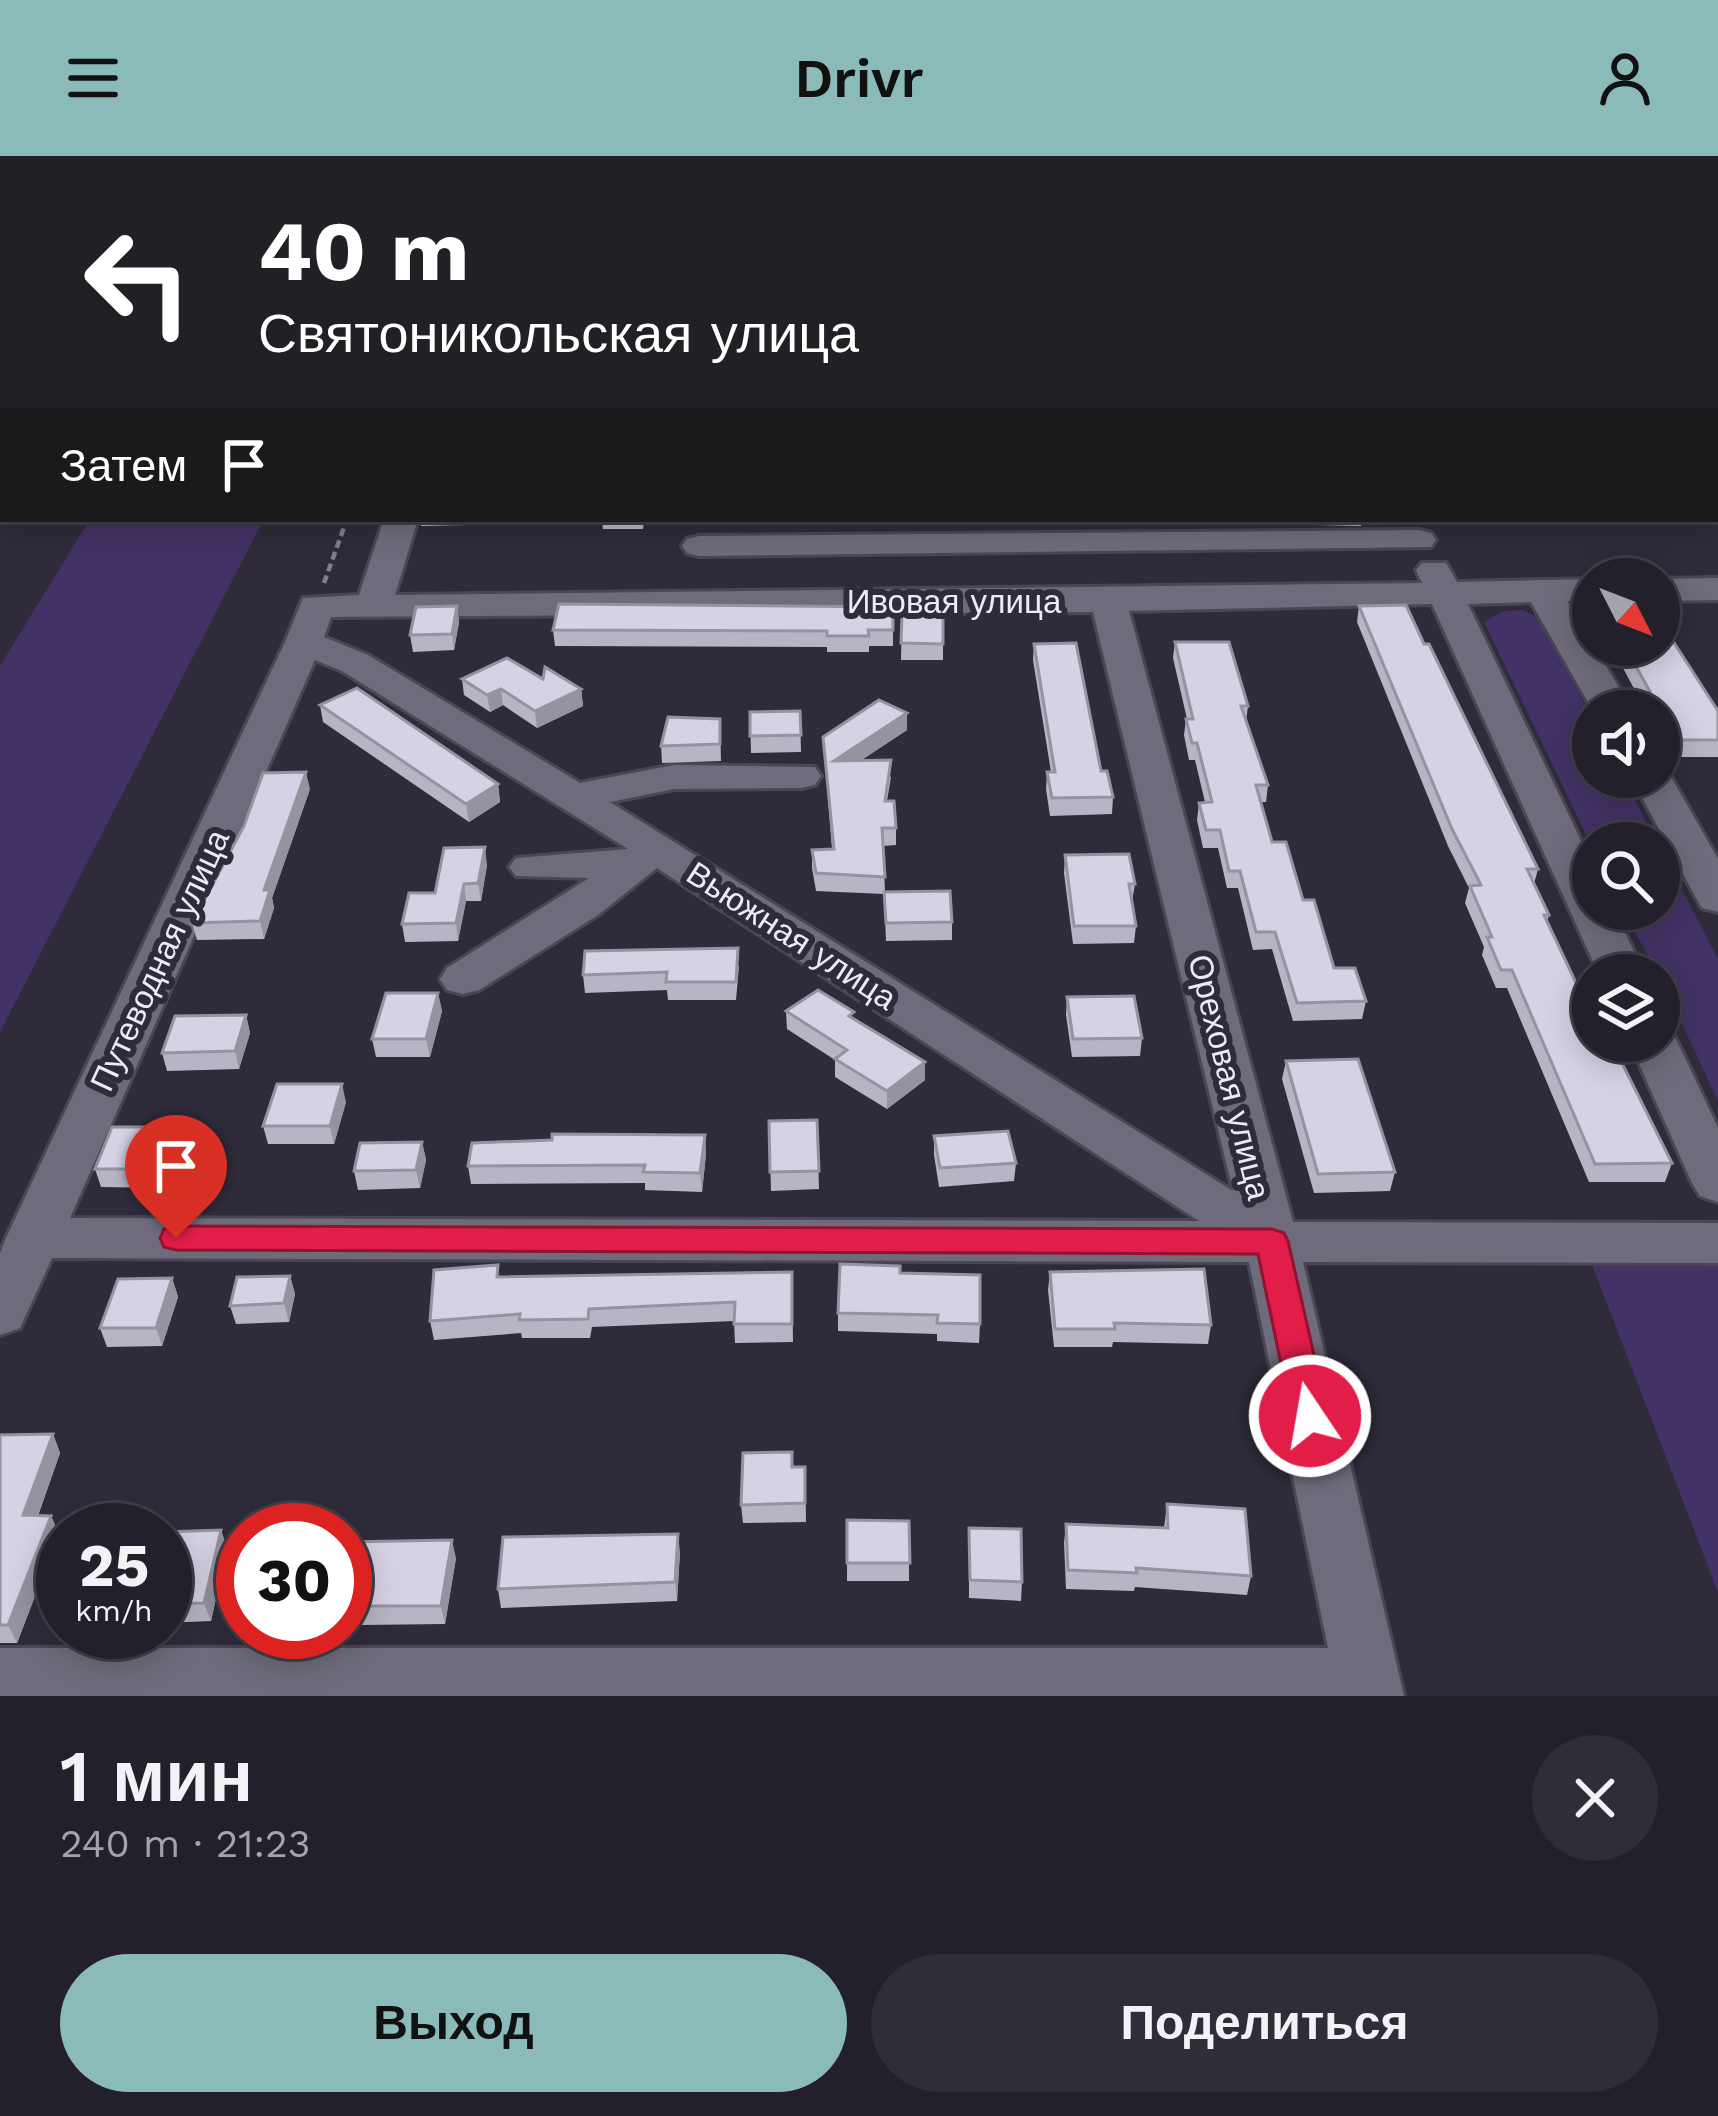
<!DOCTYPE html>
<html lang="ru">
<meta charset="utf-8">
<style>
:root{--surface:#23202c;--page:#2f2d38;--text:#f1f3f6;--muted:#a3a3a9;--line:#403e48;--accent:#8bbbb9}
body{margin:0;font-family:"Work Sans",sans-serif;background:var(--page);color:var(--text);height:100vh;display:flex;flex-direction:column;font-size:45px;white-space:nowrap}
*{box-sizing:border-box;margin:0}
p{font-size:39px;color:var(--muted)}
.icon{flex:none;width:66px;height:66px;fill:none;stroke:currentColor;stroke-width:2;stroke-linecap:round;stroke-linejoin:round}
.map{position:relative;height:1540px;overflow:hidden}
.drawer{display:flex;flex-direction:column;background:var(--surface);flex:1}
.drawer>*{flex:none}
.guide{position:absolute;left:0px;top:0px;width:1719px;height:366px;box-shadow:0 6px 30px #0003,0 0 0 3px var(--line);background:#202124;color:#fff;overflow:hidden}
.needle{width:78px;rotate:132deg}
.buttons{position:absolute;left:1572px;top:402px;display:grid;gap:24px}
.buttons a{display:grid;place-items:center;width:108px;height:108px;border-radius:50%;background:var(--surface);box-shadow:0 6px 30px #0003,0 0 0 3px var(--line);font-size:60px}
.speed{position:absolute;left:36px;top:1347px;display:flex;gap:24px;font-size:60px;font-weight:700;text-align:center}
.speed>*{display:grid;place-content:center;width:156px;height:156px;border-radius:50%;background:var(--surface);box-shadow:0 6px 30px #0003,0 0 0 3px var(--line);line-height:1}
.speed small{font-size:30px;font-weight:400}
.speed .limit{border:18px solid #d22;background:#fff;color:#111}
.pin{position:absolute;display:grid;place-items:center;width:102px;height:102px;color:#fff;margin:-123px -51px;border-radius:50% 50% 50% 0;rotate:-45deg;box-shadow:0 0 12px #0007}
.pin .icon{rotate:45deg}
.me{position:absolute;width:132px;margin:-66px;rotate:348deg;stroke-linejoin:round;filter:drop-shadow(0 0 9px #0008)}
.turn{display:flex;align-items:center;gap:42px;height:252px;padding:0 60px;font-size:54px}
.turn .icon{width:156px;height:156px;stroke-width:2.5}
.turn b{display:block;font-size:84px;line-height:102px}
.then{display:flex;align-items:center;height:114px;padding:0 60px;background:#0003;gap:24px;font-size:45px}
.round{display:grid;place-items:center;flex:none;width:126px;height:126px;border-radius:63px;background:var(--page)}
.overview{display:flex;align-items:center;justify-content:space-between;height:204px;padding:0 60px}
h1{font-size:72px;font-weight:600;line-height:90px}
.cta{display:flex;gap:24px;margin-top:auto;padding:24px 60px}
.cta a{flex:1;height:138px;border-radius:72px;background:var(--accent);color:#111;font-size:48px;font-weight:600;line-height:138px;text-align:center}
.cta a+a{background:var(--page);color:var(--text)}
header{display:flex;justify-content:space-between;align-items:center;height:156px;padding:0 60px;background:var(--accent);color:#111;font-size:54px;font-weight:600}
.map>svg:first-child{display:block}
.green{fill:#423265}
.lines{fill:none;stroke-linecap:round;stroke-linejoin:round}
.minor-casing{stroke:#4a4754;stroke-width:6}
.path{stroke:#817e8a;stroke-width:4.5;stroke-dasharray:8 4.5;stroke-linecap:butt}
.minor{fill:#6f6b7c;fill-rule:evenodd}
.rail{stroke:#b2b0bb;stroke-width:8;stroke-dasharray:16 16;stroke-linecap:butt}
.wall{fill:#b8b4c5}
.shaded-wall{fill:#9692a0}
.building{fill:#d6d1e5;stroke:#9692a0;stroke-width:3}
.route{fill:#e11d48;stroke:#92132f;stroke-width:3}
.labels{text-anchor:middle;stroke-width:12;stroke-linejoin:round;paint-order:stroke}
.street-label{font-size:33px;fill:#eceaf4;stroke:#2f2b3a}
</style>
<header><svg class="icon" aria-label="menu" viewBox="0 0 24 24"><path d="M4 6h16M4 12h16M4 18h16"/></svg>Drivr<svg class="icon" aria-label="person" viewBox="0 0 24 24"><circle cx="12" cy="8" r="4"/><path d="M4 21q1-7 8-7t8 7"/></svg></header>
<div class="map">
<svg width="1718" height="1540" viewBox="0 0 1718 1540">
<rect width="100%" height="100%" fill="#2f2b3a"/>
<g class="green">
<path d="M 90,363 L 264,363 L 0,876 L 0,510 Z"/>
<path d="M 1523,454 L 1540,463 L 1593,564 L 1593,621 L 1623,621 L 1657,687 L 1593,687 L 1593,693 L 1484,466 L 1504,455 Z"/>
<path d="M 1659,690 L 1718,803 L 1718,945 L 1659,819 L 1622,753 L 1659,753 Z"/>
<path d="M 1718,1100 L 1718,1436 L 1589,1101 Z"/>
</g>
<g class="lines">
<g class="minor-casing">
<g id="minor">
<path d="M 504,0 L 528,0 L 503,3 Z"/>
<rect x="724" y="0" width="24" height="3"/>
<path d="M 1223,0 L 1247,0 L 1249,3 L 1225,3 Z"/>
<path d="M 1509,0 L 1534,0 L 1536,3 L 1511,3 Z"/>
<rect x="1716" y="161" width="2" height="18"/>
<rect x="1716" y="233" width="2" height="20"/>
<path d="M 384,363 L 418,363 L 395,439 L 1422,427 L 1416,414 L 1422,407 L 1446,407 L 1457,426 L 1593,423 L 1593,445 L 1567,445 L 1633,555 L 1593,555 L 1531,446 L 1468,448 L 1593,710 L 1593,753 L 1614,753 L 1645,819 L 1599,819 L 1432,448 L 1129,455 L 1293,1066 L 1718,1067 L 1718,1107 L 1303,1106 L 1404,1540 L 0,1540 L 0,1492 L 1328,1492 L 1249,1106 L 52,1102 L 20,1172 L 0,1179 L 0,1097 L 6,1082 L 285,486 L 303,442 L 359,439 ZM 1093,456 L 1233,1035 L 610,646 L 674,633 L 801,632 L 815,629 L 821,620 L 815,611 L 674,609 L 580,627 L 368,499 L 324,481 L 331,461 ZM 315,504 L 342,515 L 628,693 L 516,702 L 509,711 L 516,720 L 589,722 L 447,812 L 440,823 L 447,834 L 463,838 L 479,834 L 598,759 L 657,712 L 1199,1065 L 70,1062 Z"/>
<path d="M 1419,374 L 1431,377 L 1436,384 L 1431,391 L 699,400 L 687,397 L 682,390 L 687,383 L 699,380 Z"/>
<path d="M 1718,422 L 1718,444 L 1659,445 L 1659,423 Z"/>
<path d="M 1659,611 L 1671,621 L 1718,703 L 1718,756 L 1702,752 L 1696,742 L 1631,621 L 1659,621 Z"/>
<path d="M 1659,870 L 1670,874 L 1677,885 L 1718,972 L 1718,1046 L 1700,1040 L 1692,1027 L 1629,885 L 1659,885 Z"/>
</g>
</g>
<path class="path" d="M 324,427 L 347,363"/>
<use href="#minor" class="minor"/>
<g class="rail">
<path d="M 0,328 L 3,324"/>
<path d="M 0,354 L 3,350"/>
</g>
</g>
<g class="wall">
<path d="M 420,363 L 470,363 L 468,369 L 421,370 Z"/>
<path d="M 602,363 L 644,363 L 643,373 L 603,373 Z"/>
<path d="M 991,363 L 1109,363 L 1108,368 L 991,367 Z"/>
<path d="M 1153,363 L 1192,363 L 1192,367 L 1155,367 Z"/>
<path d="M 1229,363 L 1362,363 L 1361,370 L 1229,367 Z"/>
<path d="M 457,450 L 459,466 L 454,494 L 413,496 L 410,479 Z"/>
<path d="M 1359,450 L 1424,488 L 1538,713 L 1534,728 L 1549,759 L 1547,766 L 1593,885 L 1613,885 L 1612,888 L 1672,1007 L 1665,1026 L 1589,1026 L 1507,832 L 1496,832 L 1482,799 L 1484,791 L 1465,747 L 1469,732 L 1448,690 L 1357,466 Z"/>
<path d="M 893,451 L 893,490 L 869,490 L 869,496 L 827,496 L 827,491 L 555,490 L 553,474 Z"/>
<path d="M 902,459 L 943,460 L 943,504 L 901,504 Z"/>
<path d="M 1175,486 L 1248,550 L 1246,565 L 1268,629 L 1266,646 L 1261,646 L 1272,686 L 1303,744 L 1334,812 L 1366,845 L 1362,863 L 1293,865 L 1272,793 L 1253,794 L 1238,732 L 1227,732 L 1218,692 L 1203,692 L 1197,664 L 1199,647 L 1205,646 L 1195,604 L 1189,604 L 1184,579 L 1186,563 L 1187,563 L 1173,502 Z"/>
<path d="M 1034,488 L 1113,641 L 1112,658 L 1050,660 L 1046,633 L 1047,616 L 1051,616 L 1033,504 Z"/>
<path d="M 1618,489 L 1659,489 L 1718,555 L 1718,601 L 1672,601 L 1659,578 L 1659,555 L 1646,555 L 1616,499 Z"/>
<path d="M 462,523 L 543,523 L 581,533 L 583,550 L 537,572 L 503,549 L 490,556 L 464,539 Z"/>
<path d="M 320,549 L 498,628 L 500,646 L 469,666 L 323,566 Z"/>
<path d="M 800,555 L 801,596 L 751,597 L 750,556 Z"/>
<path d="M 907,557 L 907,574 L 860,605 L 891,621 L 887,645 L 896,672 L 896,689 L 883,690 L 885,736 L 952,766 L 952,784 L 886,785 L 884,738 L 816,735 L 812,712 L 812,694 L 832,693 L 823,581 Z"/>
<path d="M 720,563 L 721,605 L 662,607 L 661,590 Z"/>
<path d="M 310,633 L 272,742 L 274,752 L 264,783 L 197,784 L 192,767 Z"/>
<path d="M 1065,699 L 1135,728 L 1132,745 L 1136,770 L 1134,787 L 1073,788 L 1064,717 Z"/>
<path d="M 487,709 L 481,745 L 466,745 L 458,785 L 405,786 L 402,768 L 435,737 Z"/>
<path d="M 739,810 L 736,844 L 668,844 L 667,834 L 585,837 L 583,819 Z"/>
<path d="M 438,837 L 442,855 L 430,901 L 376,901 L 372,883 Z"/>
<path d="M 1067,841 L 1142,882 L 1140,900 L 1072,901 L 1066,859 Z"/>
<path d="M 786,855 L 854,863 L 925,906 L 925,924 L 887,953 L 835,921 L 835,904 L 787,873 Z"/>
<path d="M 246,859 L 250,877 L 239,913 L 167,915 L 162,897 Z"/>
<path d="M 1286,905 L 1395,1016 L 1390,1035 L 1314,1037 L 1282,923 Z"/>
<path d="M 346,946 L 334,988 L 268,988 L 263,970 Z"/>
<path d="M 817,964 L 819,1033 L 771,1035 L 769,965 Z"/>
<path d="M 176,971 L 182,990 L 166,1032 L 101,1031 L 95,1013 Z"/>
<path d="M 705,979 L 706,998 L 702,1036 L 645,1034 L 645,1027 L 471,1028 L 468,1010 Z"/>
<path d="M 934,980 L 1016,1007 L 1014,1025 L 939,1031 L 934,999 Z"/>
<path d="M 422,986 L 426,1004 L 420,1032 L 358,1034 L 354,1015 Z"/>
<path d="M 792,1116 L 793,1186 L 735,1187 L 734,1165 L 592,1171 L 590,1182 L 522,1182 L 521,1177 L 434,1184 L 430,1165 L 500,1121 Z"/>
<path d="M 1050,1116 L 1211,1169 L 1208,1188 L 1113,1186 L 1112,1191 L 1054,1191 L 1048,1134 Z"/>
<path d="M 900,1117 L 980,1168 L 979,1187 L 937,1185 L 937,1178 L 838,1175 L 838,1157 Z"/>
<path d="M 290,1120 L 295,1138 L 289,1166 L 236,1168 L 230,1150 Z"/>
<path d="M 172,1122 L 178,1141 L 162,1190 L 107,1191 L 100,1172 Z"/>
<path d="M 53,1278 L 60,1297 L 38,1360 L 51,1360 L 59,1378 L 17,1487 L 0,1487 L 0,1279 Z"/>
<path d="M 793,1311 L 805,1311 L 806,1366 L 743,1367 L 741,1349 Z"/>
<path d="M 1167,1348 L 1251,1420 L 1247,1439 L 1135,1431 L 1134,1435 L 1066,1433 L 1064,1387 L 1066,1368 L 1164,1372 Z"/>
<path d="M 847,1364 L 909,1365 L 909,1425 L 847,1425 Z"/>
<path d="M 969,1372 L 1022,1426 L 1021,1445 L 969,1442 Z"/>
<path d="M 221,1374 L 227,1392 L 211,1465 L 165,1467 L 165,1376 Z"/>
<path d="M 345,1386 L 456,1402 L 445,1468 L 362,1469 L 359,1457 L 345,1457 Z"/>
<path d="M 680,1396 L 677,1445 L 501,1452 L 498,1433 Z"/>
</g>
<g class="shaded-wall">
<path d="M 457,450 L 459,466 L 454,494 L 452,478 Z"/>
<path d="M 501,533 L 503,549 L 490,556 L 487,539 Z"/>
<path d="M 581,533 L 583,550 L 537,572 L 535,555 Z"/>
<path d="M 907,557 L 907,574 L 834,622 L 834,605 Z"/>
<path d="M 306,616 L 310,633 L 272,742 L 274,752 L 264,783 L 260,765 L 264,734 Z"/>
<path d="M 498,628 L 500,646 L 469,666 L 466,648 Z"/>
<path d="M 485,691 L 487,709 L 481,745 L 478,727 Z"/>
<path d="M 464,728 L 466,745 L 458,785 L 456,767 Z"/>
<path d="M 438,837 L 442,855 L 430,901 L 426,883 Z"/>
<path d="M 246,859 L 250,877 L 239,913 L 235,895 Z"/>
<path d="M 925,906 L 925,924 L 887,953 L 887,935 Z"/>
<path d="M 342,928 L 346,946 L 334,988 L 330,970 Z"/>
<path d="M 176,971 L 182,990 L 166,1032 L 160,1013 Z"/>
<path d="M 705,979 L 706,998 L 702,1036 L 700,1017 Z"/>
<path d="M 422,986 L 426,1004 L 420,1032 L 416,1014 Z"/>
<path d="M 290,1120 L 295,1138 L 289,1166 L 284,1147 Z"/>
<path d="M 172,1122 L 178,1141 L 162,1190 L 156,1172 Z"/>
<path d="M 53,1278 L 60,1297 L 31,1378 L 23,1359 Z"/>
<path d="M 51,1360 L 59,1378 L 17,1487 L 8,1469 Z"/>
<path d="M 221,1374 L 227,1392 L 211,1465 L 204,1447 Z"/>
<path d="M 678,1378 L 680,1396 L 677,1445 L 675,1426 Z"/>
<path d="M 452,1384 L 456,1402 L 445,1468 L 441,1450 Z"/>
</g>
<g class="building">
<path d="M 532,0 L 567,0 L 566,3 L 531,3 Z"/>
<path d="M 666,0 L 699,0 L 698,3 L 665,3 Z"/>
<path d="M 869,0 L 1217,0 L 1218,3 L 869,3 Z"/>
<path d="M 1564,0 L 1718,0 L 1718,53 L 1716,54 L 1716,3 L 1566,3 Z"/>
<path d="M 1716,70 L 1716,74 L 1718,74 L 1718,144 L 1716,152 Z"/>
<path d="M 559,448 L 893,451 L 893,474 L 868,474 L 869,480 L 827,480 L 827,475 L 553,474 Z"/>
<path d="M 1406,449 L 1424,488 L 1429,488 L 1538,713 L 1527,713 L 1549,759 L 1544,759 L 1586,848 L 1593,847 L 1593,885 L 1611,885 L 1672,1007 L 1595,1008 L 1512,814 L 1501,814 L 1487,781 L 1492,781 L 1470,730 L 1481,729 L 1452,673 L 1359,450 Z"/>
<path d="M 457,450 L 452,478 L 410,479 L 416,451 Z"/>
<path d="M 902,459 L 943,460 L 943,488 L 901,487 Z"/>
<path d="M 1659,482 L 1671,482 L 1718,555 L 1718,584 L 1677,584 L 1624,489 L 1659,489 Z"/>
<path d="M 1175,486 L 1229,486 L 1248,550 L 1241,550 L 1268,629 L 1256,629 L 1272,686 L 1286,686 L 1303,744 L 1314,744 L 1334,812 L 1355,812 L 1366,845 L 1297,847 L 1275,776 L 1256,776 L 1240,715 L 1229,715 L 1220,674 L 1206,674 L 1199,647 L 1212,646 L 1197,587 L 1192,587 L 1186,563 L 1193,563 Z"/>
<path d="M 1076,487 L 1101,615 L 1107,615 L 1113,641 L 1052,642 L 1047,616 L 1055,616 L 1034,488 Z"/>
<path d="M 507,502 L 543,523 L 545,511 L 581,533 L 535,555 L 501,533 L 487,539 L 462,523 Z"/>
<path d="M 357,532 L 498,628 L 466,648 L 320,549 Z"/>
<path d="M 879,544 L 907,557 L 834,605 L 891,604 L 885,645 L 894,645 L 896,672 L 882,672 L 885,721 L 816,717 L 812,694 L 834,693 L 823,581 Z"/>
<path d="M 800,555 L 801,579 L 750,580 L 750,556 Z"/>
<path d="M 668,561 L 720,563 L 720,588 L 661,590 Z"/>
<path d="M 306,616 L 264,734 L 270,734 L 260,765 L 192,767 L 244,670 L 263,617 Z"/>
<path d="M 485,691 L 478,727 L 464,728 L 456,767 L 402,768 L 409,737 L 435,737 L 444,692 Z"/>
<path d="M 1129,698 L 1135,728 L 1129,728 L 1136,770 L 1074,770 L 1065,699 Z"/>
<path d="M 950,735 L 952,766 L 886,767 L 884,736 Z"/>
<path d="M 738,792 L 736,826 L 666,826 L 667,816 L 583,819 L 585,795 Z"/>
<path d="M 818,834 L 854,856 L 849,860 L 925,906 L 887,935 L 835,903 L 847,894 L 786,855 Z"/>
<path d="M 386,837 L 438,837 L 426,883 L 372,883 Z"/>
<path d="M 1134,840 L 1142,882 L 1073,883 L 1067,841 Z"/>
<path d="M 246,859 L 235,895 L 162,897 L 175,860 Z"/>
<path d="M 1358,903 L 1395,1016 L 1318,1018 L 1286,905 Z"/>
<path d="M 277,928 L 342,928 L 330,970 L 263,970 Z"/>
<path d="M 817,964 L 819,1015 L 770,1016 L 769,965 Z"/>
<path d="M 112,971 L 176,971 L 160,1013 L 95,1013 Z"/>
<path d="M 1008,975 L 1016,1007 L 940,1012 L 934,980 Z"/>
<path d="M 552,978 L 705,979 L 700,1017 L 643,1016 L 645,1009 L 468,1010 L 472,987 L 552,984 Z"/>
<path d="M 422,986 L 416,1014 L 354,1015 L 360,987 Z"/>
<path d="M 840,1108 L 900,1110 L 900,1117 L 980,1119 L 980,1168 L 937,1167 L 938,1159 L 838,1157 Z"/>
<path d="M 498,1109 L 497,1121 L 792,1116 L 792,1168 L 734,1168 L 735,1146 L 589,1153 L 588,1163 L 519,1164 L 520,1158 L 430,1165 L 434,1114 Z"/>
<path d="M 1204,1113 L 1211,1169 L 1114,1167 L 1115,1173 L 1055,1173 L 1050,1116 Z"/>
<path d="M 290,1120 L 284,1147 L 230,1150 L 237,1121 Z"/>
<path d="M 172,1122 L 156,1172 L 100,1172 L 118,1123 Z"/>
<path d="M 53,1278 L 23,1359 L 51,1360 L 8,1469 L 0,1469 L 0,1279 Z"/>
<path d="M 792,1296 L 792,1311 L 805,1311 L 805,1347 L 741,1349 L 743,1297 Z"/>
<path d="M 1167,1348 L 1245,1353 L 1251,1420 L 1136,1412 L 1137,1417 L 1068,1414 L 1066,1368 L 1168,1372 Z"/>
<path d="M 847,1364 L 909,1365 L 910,1407 L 847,1407 Z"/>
<path d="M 969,1372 L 1021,1373 L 1022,1426 L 970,1424 Z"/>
<path d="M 221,1374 L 204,1447 L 165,1448 L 165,1376 Z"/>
<path d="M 678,1378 L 675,1426 L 498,1433 L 503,1381 Z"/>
<path d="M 452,1384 L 441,1450 L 357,1450 L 360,1438 L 345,1438 L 345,1386 Z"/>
</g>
<path class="route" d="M 176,1070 L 1272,1073 L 1284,1077 L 1288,1085 L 1328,1260 L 1322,1270 L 1310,1275 L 1297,1270 L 1292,1260 L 1258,1098 L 176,1094 L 164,1091 L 160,1082 L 164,1073 Z"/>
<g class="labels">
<g class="street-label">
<text x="954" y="457">Ивовая улица</text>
<text transform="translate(792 779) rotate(33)" y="12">Вьюжная улица</text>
<text transform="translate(159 804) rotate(-65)" y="12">Путеводная улица</text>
<text transform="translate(1230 921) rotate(76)" y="12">Ореховая улица</text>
</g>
</g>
</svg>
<div class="buttons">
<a><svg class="needle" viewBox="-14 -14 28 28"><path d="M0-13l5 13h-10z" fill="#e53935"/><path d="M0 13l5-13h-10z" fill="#a3a3a9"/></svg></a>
<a><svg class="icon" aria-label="sound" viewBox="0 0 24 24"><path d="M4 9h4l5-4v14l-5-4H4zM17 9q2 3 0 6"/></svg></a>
<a><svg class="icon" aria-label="search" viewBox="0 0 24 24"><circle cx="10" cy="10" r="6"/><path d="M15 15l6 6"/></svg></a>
<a><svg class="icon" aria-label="layers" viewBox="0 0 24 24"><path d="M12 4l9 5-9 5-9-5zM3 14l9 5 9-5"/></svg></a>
</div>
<div class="speed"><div>25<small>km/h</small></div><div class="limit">30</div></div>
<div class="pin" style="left:176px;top:1082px;background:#d93025"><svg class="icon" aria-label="arrive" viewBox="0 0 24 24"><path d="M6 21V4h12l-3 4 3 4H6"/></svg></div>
<svg class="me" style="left:1310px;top:1260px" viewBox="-20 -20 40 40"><circle r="17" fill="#e11d48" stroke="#fff" stroke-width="3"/><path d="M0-11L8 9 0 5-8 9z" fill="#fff"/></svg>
<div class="guide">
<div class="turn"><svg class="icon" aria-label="left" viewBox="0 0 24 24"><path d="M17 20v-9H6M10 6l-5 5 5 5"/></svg><div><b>40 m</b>Святоникольская улица</div></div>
<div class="then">Затем<svg class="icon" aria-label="arrive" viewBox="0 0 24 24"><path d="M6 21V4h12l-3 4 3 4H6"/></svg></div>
</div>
</div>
<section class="drawer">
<div class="overview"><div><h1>1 мин</h1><p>240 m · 21:23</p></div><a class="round"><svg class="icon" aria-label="close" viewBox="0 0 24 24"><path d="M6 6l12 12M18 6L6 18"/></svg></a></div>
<div class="cta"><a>Выход</a><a>Поделиться</a></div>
</section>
